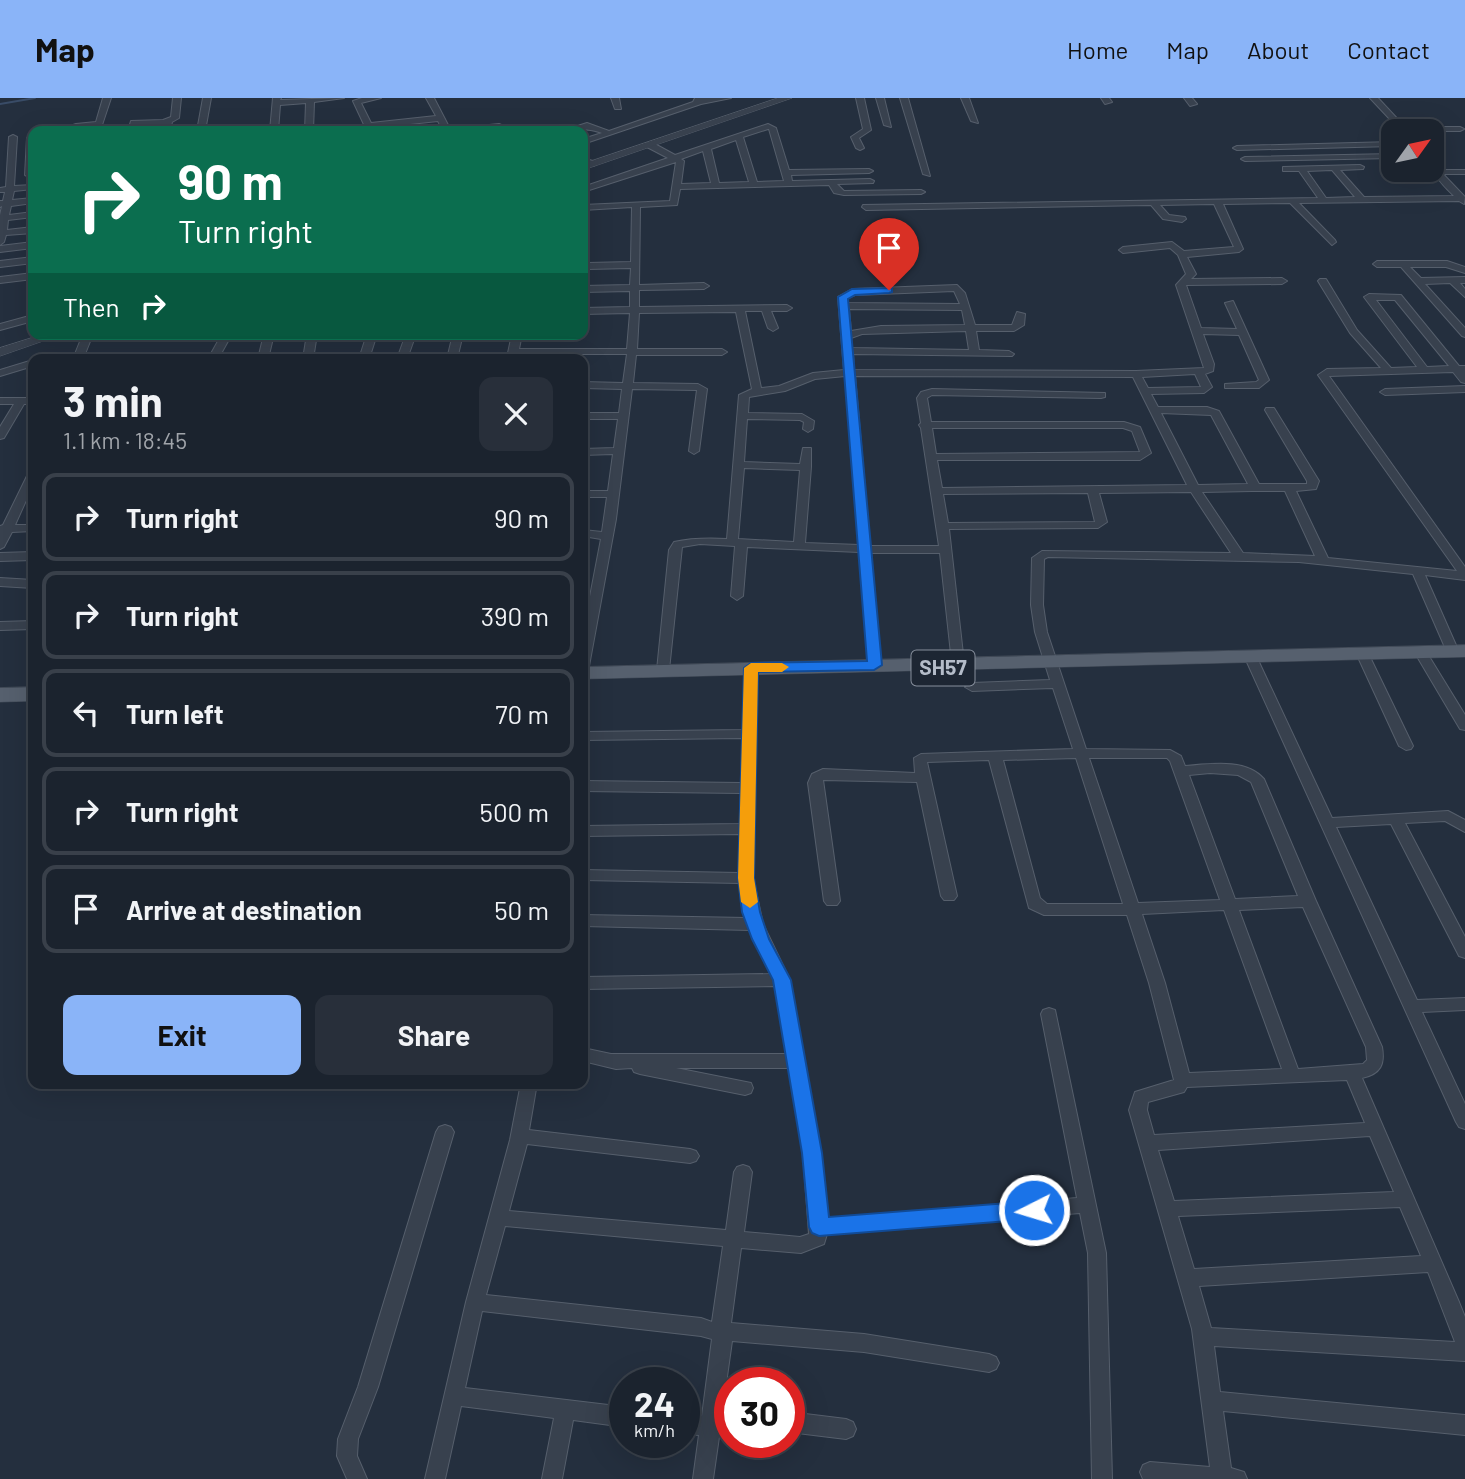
<!DOCTYPE html>
<meta charset="utf-8">
<style>
:root{--surface:#1b232e;--page:#282f3a;--text:#f1f3f6;--muted:#a0a4aa;--line:#39404a;--accent:#8ab4f8}
body{margin:0;font-family:Barlow,sans-serif;background:var(--page);color:var(--text);height:100vh;display:flex;flex-direction:column;font-size:26px;white-space:nowrap}
*{box-sizing:border-box;margin:0}
p{font-size:23px;color:var(--muted)}
.icon{flex:none;width:38px;height:38px;fill:none;stroke:currentColor;stroke-width:2;stroke-linecap:round;stroke-linejoin:round}
.map{position:relative;flex:1;overflow:hidden}
.panel{position:absolute;left:28px;top:256px;width:560px;height:735px;display:flex;flex-direction:column;background:var(--surface);border-radius:14px;box-shadow:0 7px 28px #0002,0 0 0 2px var(--line)}
.panel>*{flex:none}
.hud{position:absolute;left:28px;top:28px;width:560px;height:214px;border-radius:14px;box-shadow:0 7px 28px #0002,0 0 0 2px var(--line);background:#0b6e4f;color:#fff;overflow:hidden}
.needle{width:46px;rotate:57deg}
.tools{position:absolute;left:1381px;top:21px;display:grid;gap:14px}
.tools a{display:grid;place-items:center;width:63px;height:63px;border-radius:14px;background:var(--surface);box-shadow:0 7px 28px #0002,0 0 0 2px var(--line);font-size:35px}
.speed{position:absolute;left:609px;top:1269px;display:flex;gap:14px;font-size:35px;font-weight:700;text-align:center}
.speed>*{display:grid;place-content:center;width:91px;height:91px;border-radius:50%;background:var(--surface);box-shadow:0 7px 28px #0002,0 0 0 2px var(--line);line-height:1}
.speed small{font-size:18px;font-weight:400}
.speed .limit{border:10px solid #d22;background:#fff;color:#111}
.pin{position:absolute;display:grid;place-items:center;width:60px;height:60px;color:#fff;margin:-72px -30px;border-radius:50% 50% 50% 0;rotate:-45deg;box-shadow:0 0 7px #0007}
.pin .icon{rotate:45deg}
.me{position:absolute;width:77px;margin:-38px;rotate:265deg;stroke-linejoin:round;filter:drop-shadow(0 0 5px #0008)}
.turn{display:flex;align-items:center;gap:24px;height:147px;padding:0 35px;font-size:32px}
.turn .icon{width:91px;height:91px;stroke-width:2.5}
.turn b{display:block;font-size:49px;line-height:60px}
.then{display:flex;align-items:center;height:66px;padding:0 35px;background:#0003;gap:14px;font-size:26px}
.round{display:grid;place-items:center;flex:none;width:74px;height:74px;border-radius:14px;background:var(--page)}
.head{display:flex;align-items:center;justify-content:space-between;height:119px;padding:0 35px}
h1{font-size:42px;font-weight:700;line-height:52px}
.action{display:flex;gap:14px;margin-top:auto;padding:14px 35px}
.action a{flex:1;height:80px;border-radius:14px;background:var(--accent);color:#111;font-size:28px;font-weight:700;line-height:80px;text-align:center}
.action a+a{background:var(--page);color:var(--text)}
ul{padding:0;list-style:none}
li{display:flex;align-items:center;gap:21px;height:88px;margin:0 14px 10px;padding:0 21px;border:4px solid var(--line);border-radius:14px}
li div{flex:1}
li b{display:block;font-size:26px}
li em{font-style:normal}
header{display:flex;align-items:center;gap:42px;box-sizing:border-box;height:98px;padding:0 35px;background:var(--accent);color:#111}
header strong{font-size:33px}
nav{display:flex;gap:38px;margin-inline-start:auto;font-size:24px}
.map>svg:first-child{display:block}
.lines{fill:none;stroke-linecap:round;stroke-linejoin:round}
.stream{stroke:#394c67;stroke-width:2}
.minor-casing{stroke:#565f6c;stroke-width:2}
.tertiary-casing{stroke:#565f6c;stroke-width:1}
.primary-casing{stroke:#414a57;stroke-width:1}
.minor{fill:#38414e;fill-rule:evenodd}
.tertiary{fill:#38414e;fill-rule:evenodd}
.primary{fill:#56606e;fill-rule:evenodd}
.route{fill:#1a73e8;stroke:#114b97;stroke-width:2}
.slow{fill:#f59e0b}
.labels{text-anchor:middle;stroke-width:5;stroke-linejoin:round;paint-order:stroke}
.shield{fill:#1d2633;stroke:#878f9c;stroke-width:2}
.shield-label{font-size:21px;font-weight:bold;fill:#b4bcc9}
</style>
<header>
<strong>Map</strong>
<nav><a>Home</a><a>Map</a><a>About</a><a>Contact</a></nav>
</header>
<div class="map">
<svg width="1465" height="1381" viewBox="0 0 1465 1381">
<rect width="100%" height="100%" fill="#242f3e"/>
<g class="lines">
<path class="stream" d="M 0,6 L 35,0"/>
<g class="minor-casing">
<g id="minor">
<path d="M 103,0 L 111,0 L 100,33 L 94,33 L 94,29 L 56,33 L 76,26 L 96,24 Z"/>
<path d="M 173,0 L 181,0 L 179,20 L 172,24 L 170,33 L 162,33 L 164,26 L 138,26 L 136,33 L 128,33 L 131,23 L 163,22 L 171,19 Z"/>
<path d="M 203,0 L 211,0 L 205,33 L 197,33 Z"/>
<path d="M 273,0 L 281,0 L 280,2 L 344,0 L 314,4 L 313,33 L 305,33 L 306,5 L 280,7 L 278,33 L 270,33 Z"/>
<path d="M 362,0 L 381,0 L 361,5 L 371,25 L 436,18 L 426,0 L 434,0 L 448,27 L 441,29 L 438,23 L 373,30 L 375,33 L 367,33 L 353,3 Z"/>
<path d="M 611,0 L 619,0 L 621,11 L 615,11 Z"/>
<path d="M 695,0 L 731,0 L 701,6 L 583,46 L 583,41 L 602,35 C 582,28 581,34 562,33 L 587,25 L 609,33 L 693,4 Z"/>
<path d="M 856,0 L 864,0 L 871,32 L 859,40 L 864,50 L 860,52 L 856,50 L 851,39 L 863,31 Z"/>
<path d="M 876,0 L 884,0 L 891,29 L 884,27 Z"/>
<path d="M 900,0 L 908,0 L 930,78 L 923,76 Z"/>
<path d="M 961,0 L 969,0 L 978,25 L 971,23 Z"/>
<path d="M 1101,0 L 1109,0 L 1112,4 L 1105,6 Z"/>
<path d="M 1184,0 L 1192,0 L 1197,6 L 1190,8 Z"/>
<path d="M 1370,0 L 1378,0 L 1405,29 L 1460,29 L 1464,31 L 1460,33 L 1401,33 Z"/>
<path d="M 499,26 L 516,33 L 498,30 L 446,33 L 450,31 Z"/>
<path d="M 768,26 L 776,30 L 789,72 L 869,71 L 873,73 L 869,75 L 791,77 L 792,83 L 870,81 L 874,83 L 873,85 L 837,86 L 844,93 L 921,92 L 925,94 L 921,96 L 844,97 L 834,95 L 829,87 L 680,91 L 677,107 L 640,109 L 639,187 L 704,185 L 709,188 L 704,191 L 639,192 L 639,209 L 787,207 L 792,210 L 787,213 L 771,213 L 778,230 L 773,233 L 768,230 L 762,213 L 745,213 L 761,290 L 779,288 L 813,275 L 844,272 L 838,199 L 853,191 L 957,187 L 965,195 L 975,227 L 1012,227 L 1017,214 L 1025,216 L 1024,227 L 1014,233 L 976,233 L 979,252 L 1009,253 L 1014,256 L 1012,258 L 853,256 L 854,272 L 1136,273 L 1204,270 L 1176,187 L 1186,176 L 1178,157 L 1170,150 L 1123,155 L 1119,152 L 1123,149 L 1172,144 L 1184,153 L 1234,149 L 1214,106 L 1160,107 L 1169,117 L 1185,119 L 1186,121 L 1182,124 L 1163,121 L 1151,107 L 866,112 L 862,109 L 863,107 L 1318,100 L 1299,73 L 1283,73 L 1283,69 L 1360,67 L 1364,69 L 1363,71 L 1340,72 L 1364,99 L 1454,98 C 1441,85 1432,77 1432,58 L 1436,60 L 1441,72 L 1465,72 L 1465,76 L 1443,76 L 1465,99 L 1464,106 L 1459,103 L 1299,105 L 1335,142 L 1336,144 L 1332,147 L 1290,105 L 1223,106 L 1243,151 L 1239,154 L 1187,159 L 1196,176 L 1191,181 L 1282,180 L 1287,183 L 1282,186 L 1186,187 L 1201,230 L 1237,231 L 1225,205 L 1233,203 L 1269,282 L 1259,290 L 1225,290 L 1225,286 L 1256,284 L 1259,282 L 1239,237 L 1203,236 L 1214,266 L 1213,273 L 1205,276 L 1212,289 L 1204,295 L 1151,296 L 1158,309 L 1207,309 L 1219,313 L 1259,386 L 1307,386 L 1307,383 L 1265,312 L 1266,310 L 1274,310 L 1319,383 L 1316,391 L 1296,393 L 1328,460 L 1457,473 L 1318,277 L 1327,271 L 1381,270 L 1350,235 L 1318,183 L 1320,181 L 1326,181 L 1357,232 L 1391,270 L 1417,269 L 1364,199 L 1369,196 L 1401,197 L 1459,268 L 1465,268 L 1465,285 L 1461,284 L 1453,274 L 1329,278 L 1465,469 L 1465,482 L 1425,477 L 1459,554 L 1457,557 L 1453,558 L 1447,554 L 1413,476 L 1299,464 L 1048,459 L 1044,461 L 1043,507 L 1047,534 L 1086,651 L 1170,652 L 1181,658 L 1185,668 C 1210,666 1246,660 1264,681 L 1316,803 L 1382,949 C 1385,966 1381,976 1362,980 L 1459,1204 L 1465,1219 L 1465,1263 L 1214,1248 L 1220,1294 L 1465,1317 L 1465,1337 L 1223,1313 L 1231,1370 L 1244,1374 L 1247,1381 L 1143,1381 L 1140,1374 L 1143,1367 L 1150,1364 L 1210,1369 L 1192,1231 L 1129,1012 L 1135,994 L 1174,982 L 1149,885 L 1127,817 L 1044,817 L 1029,810 L 989,662 L 927,664 L 957,798 L 954,802 L 944,802 L 941,798 L 917,684 L 823,682 L 840,803 L 837,807 L 827,807 L 824,803 L 808,685 L 812,676 L 823,671 L 915,675 L 914,660 L 921,656 L 1073,651 L 1053,590 L 972,593 L 965,589 L 972,585 L 1050,582 L 1035,534 L 1031,507 L 1032,460 L 1042,453 L 1231,455 L 1191,394 L 1099,395 L 1107,424 L 1098,430 L 949,431 L 964,565 L 958,569 L 952,565 L 940,455 L 871,455 L 881,567 L 875,571 L 869,567 L 859,454 L 747,449 L 743,498 L 737,502 L 731,498 L 735,448 L 700,446 L 682,449 L 669,572 L 663,576 L 658,575 L 657,572 L 669,452 L 674,444 C 692,440 708,440 727,441 L 739,297 L 752,291 L 736,214 L 639,215 L 637,251 L 722,251 L 727,254 L 722,257 L 636,257 L 633,285 L 698,286 L 707,291 L 699,353 L 694,356 L 689,353 L 697,292 L 632,291 L 616,421 L 589,568 L 583,572 L 583,535 L 601,441 L 583,438 L 583,432 L 602,434 L 607,399 L 583,399 L 583,393 L 608,393 L 613,356 L 583,357 L 583,351 L 614,350 L 618,321 L 583,321 L 583,315 L 619,315 L 622,291 L 583,290 L 583,284 L 623,285 L 627,256 L 521,256 L 513,261 L 503,261 L 508,255 L 512,236 L 522,236 L 519,251 L 627,251 L 630,215 L 583,216 L 583,210 L 630,209 L 630,193 L 583,194 L 583,188 L 630,187 L 631,170 L 588,171 L 583,168 L 588,165 L 631,164 L 632,109 L 583,112 L 583,107 L 670,103 L 676,64 L 583,94 L 583,89 L 668,60 L 647,49 L 647,45 L 653,45 L 675,57 ZM 768,31 L 769,31 L 784,83 L 757,84 L 743,39 ZM 736,42 L 749,84 L 719,85 L 711,51 ZM 703,53 L 711,85 L 681,86 L 684,63 L 681,61 ZM 1332,72 L 1355,99 L 1326,100 L 1307,73 ZM 954,193 L 960,206 L 848,205 L 848,200 L 855,197 ZM 1376,202 L 1395,202 L 1449,268 L 1427,269 ZM 849,211 L 962,212 L 965,227 L 881,228 L 851,233 ZM 966,233 L 969,252 L 852,250 L 851,240 L 862,236 ZM 1195,276 L 1201,289 L 1148,290 L 1142,279 ZM 845,278 L 859,447 L 805,445 L 811,369 L 811,350 L 803,350 L 800,366 L 744,364 L 747,321 L 800,322 L 804,324 L 803,331 L 808,334 L 813,331 L 814,323 L 802,316 L 748,315 L 749,299 L 785,293 L 815,281 ZM 855,278 L 1133,279 L 1187,387 L 942,390 L 937,362 L 1140,362 L 1151,355 L 1140,329 L 1124,324 L 931,324 L 927,300 L 932,297 L 1101,300 L 1105,299 L 1105,295 L 932,291 L 921,294 L 917,300 L 921,325 L 919,327 L 921,330 L 939,448 L 870,448 ZM 1161,315 L 1211,317 L 1248,386 L 1198,387 ZM 932,330 L 1123,330 L 1132,333 L 1140,354 L 936,356 ZM 744,370 L 800,372 L 794,444 L 738,441 ZM 1252,393 L 1285,393 L 1315,458 L 1243,455 L 1202,394 ZM 1088,395 L 1095,424 L 948,425 L 943,396 ZM 1076,660 L 1123,806 L 1047,806 L 1040,800 L 1003,662 ZM 1089,660 L 1167,660 L 1170,663 L 1220,802 L 1138,805 ZM 1210,675 L 1238,677 L 1251,684 L 1298,798 L 1235,801 L 1189,677 ZM 1303,809 L 1366,949 L 1367,962 L 1363,966 L 1298,971 L 1239,812 ZM 1224,812 L 1282,971 L 1189,975 L 1165,885 L 1142,816 ZM 1347,982 L 1365,1025 L 1154,1037 L 1147,1012 L 1148,1004 L 1184,994 L 1187,989 ZM 1370,1038 L 1394,1094 L 1174,1103 L 1158,1052 ZM 1400,1109 L 1421,1158 L 1194,1171 L 1178,1118 ZM 1428,1174 L 1455,1244 L 1211,1230 L 1199,1188 Z"/>
<path d="M 13,37 L 17,39 L 14,88 L 33,87 L 33,91 L 14,93 L 12,102 L 33,100 L 33,105 L 11,108 L 9,117 L 33,114 L 33,119 L 8,122 L 7,132 L 33,129 L 33,135 L 6,137 L 4,144 L 0,147 L 0,117 L 2,108 L 0,109 L 0,103 L 3,103 L 5,94 L 0,94 L 0,90 L 6,89 L 9,39 Z"/>
<path d="M 31,38 L 33,38 L 33,73 L 32,79 L 29,79 L 25,77 L 27,40 Z"/>
<path d="M 1393,44 L 1393,48 L 1237,52 L 1233,50 L 1237,48 Z"/>
<path d="M 1393,56 L 1393,60 L 1245,63 L 1241,61 L 1245,59 Z"/>
<path d="M 583,60 L 596,64 L 597,66 L 593,68 L 583,65 Z"/>
<path d="M 33,144 L 33,150 L 0,154 L 0,148 Z"/>
<path d="M 33,159 L 33,165 L 0,169 L 0,163 Z"/>
<path d="M 1447,163 L 1465,169 L 1465,175 L 1446,169 L 1410,169 L 1421,180 L 1465,179 L 1465,185 L 1460,185 L 1465,191 L 1465,199 L 1450,185 L 1425,186 L 1465,230 L 1465,239 L 1462,238 L 1401,169 L 1377,169 L 1373,166 L 1377,163 Z"/>
<path d="M 33,175 L 33,181 L 0,185 L 0,179 Z"/>
<path d="M 33,217 L 33,223 L 0,232 L 0,226 Z"/>
<path d="M 83,236 L 93,236 L 83,261 L 73,261 Z"/>
<path d="M 222,236 L 232,236 L 218,261 L 208,261 Z"/>
<path d="M 264,236 L 274,236 L 268,261 L 258,261 Z"/>
<path d="M 307,236 L 317,236 L 313,261 L 303,261 Z"/>
<path d="M 367,236 L 377,236 L 369,261 L 359,261 Z"/>
<path d="M 406,236 L 416,236 L 407,261 L 397,261 Z"/>
<path d="M 453,236 L 463,236 L 457,261 L 447,261 Z"/>
<path d="M 33,262 L 33,268 L 0,278 L 0,272 Z"/>
<path d="M 1465,288 L 1465,294 L 1385,297 L 1380,294 L 1385,291 Z"/>
<path d="M 0,300 L 33,300 L 33,306 L 24,306 L 4,340 L 0,341 L 0,329 L 14,306 L 0,306 Z"/>
<path d="M 33,373 L 33,387 L 15,427 L 33,427 L 33,433 L 12,434 L 4,449 L 0,451 L 0,428 L 3,427 L 28,376 Z"/>
<path d="M 33,454 L 33,462 L 0,463 L 0,455 Z"/>
<path d="M 0,480 L 33,482 L 33,490 L 0,488 Z"/>
<path d="M 33,523 L 33,531 L 0,532 L 0,524 Z"/>
<path d="M 1421,551 L 1427,555 L 1465,617 L 1465,632 L 1460,631 L 1415,555 Z"/>
<path d="M 1363,553 L 1369,557 L 1413,648 L 1411,651 L 1406,652 L 1399,648 L 1357,557 Z"/>
<path d="M 1252,558 L 1258,562 L 1332,720 L 1448,713 L 1465,722 L 1465,734 L 1445,723 L 1405,725 L 1465,839 L 1465,860 L 1459,858 L 1457,854 L 1391,726 L 1336,729 L 1417,902 L 1465,900 L 1465,912 L 1422,914 L 1465,1006 L 1465,1031 L 1459,1029 L 1456,1024 L 1246,562 Z"/>
<path d="M 751,566 L 757,570 L 753,780 L 763,826 L 790,882 L 821,1055 L 826,1121 L 1077,1100 L 1041,916 L 1043,912 L 1049,910 L 1055,912 L 1106,1155 L 1112,1381 L 1092,1381 L 1088,1155 L 1080,1115 L 827,1136 L 824,1146 L 801,1155 L 741,1150 L 731,1225 L 864,1236 L 989,1256 L 996,1259 L 999,1265 L 996,1271 L 989,1274 L 864,1254 L 732,1243 L 723,1307 L 730,1307 L 730,1327 L 721,1325 L 713,1381 L 693,1381 L 699,1337 L 684,1336 L 684,1316 L 702,1318 L 712,1241 L 701,1238 L 482,1213 L 465,1290 L 625,1309 L 625,1329 L 573,1322 L 562,1381 L 542,1381 L 554,1320 L 461,1308 L 445,1381 L 425,1381 L 466,1204 L 510,1042 L 521,985 L 537,985 L 529,1032 L 690,1051 L 696,1053 L 699,1058 L 696,1063 L 690,1065 L 527,1046 L 509,1113 L 726,1132 L 734,1074 L 737,1069 L 743,1067 L 749,1069 L 752,1074 L 744,1134 L 800,1139 L 809,1136 L 803,1055 L 789,970 L 676,970 L 751,985 L 753,990 L 751,995 L 745,997 L 640,976 L 634,974 L 632,970 L 616,971 L 583,963 L 583,950 L 611,956 L 787,956 L 775,888 L 583,891 L 583,879 L 771,876 L 750,832 L 583,828 L 583,817 L 746,820 L 740,785 L 583,782 L 583,772 L 739,775 L 740,736 L 583,738 L 583,728 L 740,726 L 741,695 L 583,693 L 583,683 L 741,685 L 743,640 L 583,642 L 583,634 L 743,632 L 745,570 ZM 505,1128 L 723,1148 L 712,1224 L 701,1220 L 486,1197 Z"/>
<path d="M 445,1027 L 451,1029 L 454,1034 L 378,1289 L 358,1341 L 357,1358 L 367,1381 L 347,1381 L 337,1358 L 338,1341 L 358,1289 L 436,1034 L 439,1029 Z"/>
<path d="M 789,1314 L 846,1321 L 853,1324 L 856,1331 L 853,1338 L 846,1341 L 789,1334 Z"/>
</g>
</g>
<g class="tertiary-casing">
<g id="tertiary">
<path d="M 778,0 L 792,0 L 583,72 L 583,66 Z"/>
<path d="M 44,236 L 63,236 L 0,258 L 0,250 Z"/>
</g>
</g>
<g class="primary-casing">
<g id="primary">
<path d="M 1465,547 L 1465,559 L 583,581 L 583,569 Z"/>
<path d="M 33,589 L 33,603 L 0,604 L 0,590 Z"/>
</g>
</g>
<use href="#minor" class="minor"/>
<use href="#tertiary" class="tertiary"/>
<use href="#primary" class="primary"/>
</g>
<path class="route" d="M 892,190 L 892,194 L 889,195 L 855,197 L 848,201 L 882,567 L 874,572 L 758,574 L 754,780 L 760,814 L 769,841 L 791,882 L 822,1055 L 829,1119 L 1034,1103 L 1041,1106 L 1045,1112 L 1041,1118 L 1034,1121 L 819,1138 L 812,1135 L 809,1129 L 802,1055 L 773,882 L 752,841 L 742,814 L 738,780 L 744,570 L 751,565 L 867,563 L 838,199 L 852,191 Z"/>
<path class="slow" d="M 751,565 L 782,565 L 789,569 L 782,574 L 758,574 L 754,780 L 758,804 L 750,810 L 741,804 L 738,780 L 744,570 Z"/>
<g class="labels">
<rect class="shield" x="911.5" y="552.5" width="63" height="35" rx="5"/>
<g class="shield-label">
<text x="943" y="577">SH57</text>
</g>
</g>
</svg>
<div class="tools">
<a><svg class="needle" viewBox="-14 -14 28 28"><path d="M0-13l5 13h-10z" fill="#e53935"/><path d="M0 13l5-13h-10z" fill="#a0a4aa"/></svg></a>
</div>
<div class="speed"><div>24<small>km/h</small></div><div class="limit">30</div></div>
<div class="pin" style="left:889px;top:192px;background:#d93025"><svg class="icon" aria-label="arrive" viewBox="0 0 24 24"><path d="M6 21V4h12l-3 4 3 4H6"/></svg></div>
<svg class="me" style="left:1034px;top:1112px" viewBox="-20 -20 40 40"><circle r="17" fill="#1a73e8" stroke="#fff" stroke-width="3"/><path d="M0-11L8 9 0 5-8 9z" fill="#fff"/></svg>
<div class="hud">
<div class="turn"><svg class="icon" aria-label="right" viewBox="0 0 24 24"><path d="M7 20v-9h11M14 6l5 5-5 5"/></svg><div><b>90 m</b>Turn right</div></div>
<div class="then">Then<svg class="icon" aria-label="right" viewBox="0 0 24 24"><path d="M7 20v-9h11M14 6l5 5-5 5"/></svg></div>
</div>
<section class="panel">
<div class="head"><div><h1>3 min</h1><p>1.1 km · 18:45</p></div><a class="round"><svg class="icon" aria-label="close" viewBox="0 0 24 24"><path d="M6 6l12 12M18 6L6 18"/></svg></a></div>
<ul>
<li><svg class="icon" aria-label="right" viewBox="0 0 24 24"><path d="M7 20v-9h11M14 6l5 5-5 5"/></svg><div><b>Turn right</b></div><em>90 m</em></li>
<li><svg class="icon" aria-label="right" viewBox="0 0 24 24"><path d="M7 20v-9h11M14 6l5 5-5 5"/></svg><div><b>Turn right</b></div><em>390 m</em></li>
<li><svg class="icon" aria-label="left" viewBox="0 0 24 24"><path d="M17 20v-9H6M10 6l-5 5 5 5"/></svg><div><b>Turn left</b></div><em>70 m</em></li>
<li><svg class="icon" aria-label="right" viewBox="0 0 24 24"><path d="M7 20v-9h11M14 6l5 5-5 5"/></svg><div><b>Turn right</b></div><em>500 m</em></li>
<li><svg class="icon" aria-label="arrive" viewBox="0 0 24 24"><path d="M6 21V4h12l-3 4 3 4H6"/></svg><div><b>Arrive at destination</b></div><em>50 m</em></li>
</ul>
<div class="action"><a>Exit</a><a>Share</a></div>
</section>
</div>
